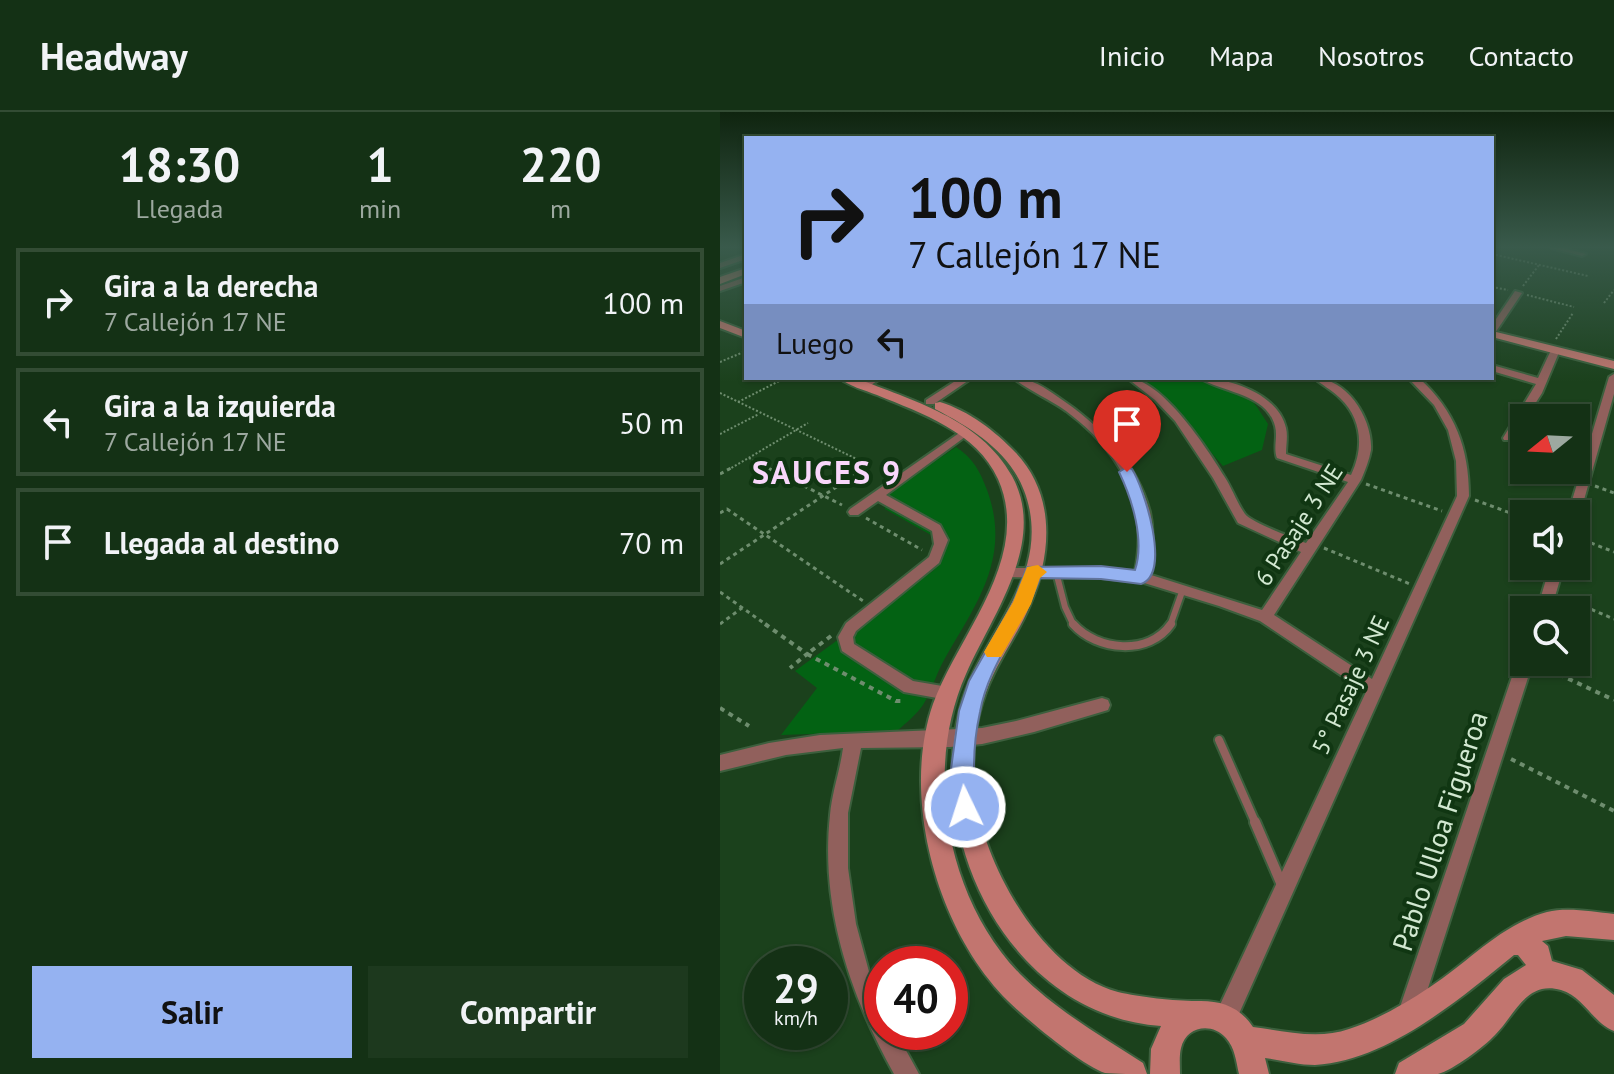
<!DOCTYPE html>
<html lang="es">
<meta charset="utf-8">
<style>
:root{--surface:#143115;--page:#1d391e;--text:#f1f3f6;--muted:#9da9a0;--line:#334c34;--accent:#95b2f1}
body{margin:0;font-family:"PT Sans",sans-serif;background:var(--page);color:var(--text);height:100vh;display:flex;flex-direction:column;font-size:30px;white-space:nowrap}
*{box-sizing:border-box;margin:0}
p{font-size:26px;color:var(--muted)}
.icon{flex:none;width:44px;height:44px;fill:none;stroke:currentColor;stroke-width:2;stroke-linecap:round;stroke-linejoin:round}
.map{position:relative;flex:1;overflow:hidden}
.details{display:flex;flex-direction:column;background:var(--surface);width:720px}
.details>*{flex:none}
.hud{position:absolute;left:24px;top:24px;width:750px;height:244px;border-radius:0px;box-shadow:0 2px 6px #0004,0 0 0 2px var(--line);background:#95b2f1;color:#111;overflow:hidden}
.needle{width:52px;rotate:252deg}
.fabs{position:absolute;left:790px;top:292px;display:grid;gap:16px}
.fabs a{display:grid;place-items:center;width:80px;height:80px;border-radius:0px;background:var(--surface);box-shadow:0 2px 6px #0004,0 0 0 2px var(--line);font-size:40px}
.speed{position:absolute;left:24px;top:834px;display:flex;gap:16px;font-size:40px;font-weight:700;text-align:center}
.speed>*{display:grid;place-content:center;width:104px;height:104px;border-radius:50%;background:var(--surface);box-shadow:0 2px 6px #0004,0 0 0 2px var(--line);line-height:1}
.speed small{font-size:20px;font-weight:400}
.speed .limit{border:12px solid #d22;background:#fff;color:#111}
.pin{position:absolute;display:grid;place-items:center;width:68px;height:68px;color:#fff;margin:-82px -34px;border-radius:50% 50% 50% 0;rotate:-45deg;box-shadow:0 0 8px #0007}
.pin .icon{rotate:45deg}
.me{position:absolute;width:88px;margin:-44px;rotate:356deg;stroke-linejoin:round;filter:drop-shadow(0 0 6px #0008)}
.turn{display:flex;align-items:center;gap:28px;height:168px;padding:0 32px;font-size:36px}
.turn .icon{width:104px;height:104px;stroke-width:2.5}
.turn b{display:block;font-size:56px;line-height:68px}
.then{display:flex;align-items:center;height:76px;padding:0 32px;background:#0003;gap:16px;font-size:30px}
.eta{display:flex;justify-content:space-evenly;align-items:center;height:136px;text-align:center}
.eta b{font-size:48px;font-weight:700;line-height:56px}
.cta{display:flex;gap:16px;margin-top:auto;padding:16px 32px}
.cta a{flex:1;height:92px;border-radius:0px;background:var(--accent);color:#111;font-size:32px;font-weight:700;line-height:92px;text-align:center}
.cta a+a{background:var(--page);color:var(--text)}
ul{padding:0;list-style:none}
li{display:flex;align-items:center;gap:24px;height:108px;margin:0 16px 12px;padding:0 16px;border:4px solid var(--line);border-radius:0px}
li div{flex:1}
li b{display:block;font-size:30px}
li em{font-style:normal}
header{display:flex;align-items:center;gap:48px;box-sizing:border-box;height:112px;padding:0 40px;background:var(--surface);border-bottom:2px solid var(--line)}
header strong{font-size:38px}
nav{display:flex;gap:44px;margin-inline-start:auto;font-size:28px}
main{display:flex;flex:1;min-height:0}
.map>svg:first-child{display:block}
.green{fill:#036213}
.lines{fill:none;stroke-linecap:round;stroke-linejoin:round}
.lane-far2-casing{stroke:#3c5f3d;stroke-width:10}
.lane-far1-casing{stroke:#3c5f3d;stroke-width:12}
.lane-casing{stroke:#3c5f3d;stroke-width:14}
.street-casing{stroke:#3c5f3d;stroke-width:4}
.secondary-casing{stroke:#3c5f3d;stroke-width:4}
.path-far2{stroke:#6e8d6e;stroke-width:2;stroke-dasharray:2 2;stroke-linecap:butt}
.path-far1{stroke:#6e8d6e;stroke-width:3;stroke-dasharray:4 4;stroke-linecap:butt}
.path{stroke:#6e8d6e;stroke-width:4;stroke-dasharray:5 5;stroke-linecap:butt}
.lane-far2{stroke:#91605c;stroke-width:6}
.lane-far1{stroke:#91605c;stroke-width:8}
.lane{stroke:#91605c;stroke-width:10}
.street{fill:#91605c;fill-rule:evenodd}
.secondary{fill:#c2756f;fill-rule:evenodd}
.route{fill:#95b2f1;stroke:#61749d;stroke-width:2}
.slow{fill:#f59e0b}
.labels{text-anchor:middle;stroke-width:8;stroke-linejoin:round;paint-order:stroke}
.street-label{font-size:24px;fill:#d2e8d1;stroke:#103612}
.near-street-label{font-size:28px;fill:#d2e8d1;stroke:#103612}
.district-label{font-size:32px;font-weight:bold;letter-spacing:2px;fill:#f9d7fb;stroke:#103612}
</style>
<header>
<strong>Headway</strong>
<nav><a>Inicio</a><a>Mapa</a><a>Nosotros</a><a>Contacto</a></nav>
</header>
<main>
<section class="details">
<div class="eta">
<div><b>18:30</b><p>Llegada</p></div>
<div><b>1</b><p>min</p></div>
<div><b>220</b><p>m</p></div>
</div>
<ul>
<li><svg class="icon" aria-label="right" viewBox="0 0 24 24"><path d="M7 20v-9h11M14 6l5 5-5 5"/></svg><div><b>Gira a la derecha</b><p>7 Callejón 17 NE</p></div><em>100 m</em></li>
<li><svg class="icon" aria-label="left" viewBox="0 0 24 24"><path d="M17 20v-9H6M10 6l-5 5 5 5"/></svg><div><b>Gira a la izquierda</b><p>7 Callejón 17 NE</p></div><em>50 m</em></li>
<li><svg class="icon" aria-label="arrive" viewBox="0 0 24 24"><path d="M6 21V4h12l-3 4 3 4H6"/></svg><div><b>Llegada al destino</b></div><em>70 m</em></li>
</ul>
<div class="cta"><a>Salir</a><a>Compartir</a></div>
</section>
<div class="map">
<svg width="894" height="962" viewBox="0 0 894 962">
<rect width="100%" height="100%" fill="#1b411c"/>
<g class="green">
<path d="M 411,266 C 444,266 510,264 534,291 C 539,297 543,305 548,312 L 542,338 L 503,354 L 456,301 Z"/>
<path d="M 236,335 C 253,346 260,359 267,378 C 292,446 256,492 224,548 C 216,562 212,579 203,593 C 197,602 186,611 177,619 L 61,623 L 97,576 L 75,559 L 214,458 L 218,432 L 211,423 L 165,397 L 163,384 Z"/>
</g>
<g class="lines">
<g class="lane-far2-casing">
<g id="lane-far2">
<path d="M 336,460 L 345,495 L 354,514"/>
<path d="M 450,514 L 463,477"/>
</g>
</g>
<g class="lane-far1-casing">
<g id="lane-far1">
<path d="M 353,512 C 377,539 429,544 451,512"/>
<path d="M 499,628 L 536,712"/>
</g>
</g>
<g class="lane-casing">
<path id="lane" d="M 535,710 L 562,773"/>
</g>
<g class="street-casing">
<g id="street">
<path d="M 831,136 L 843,136 L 866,142 L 862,144 Z"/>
<path d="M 26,142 L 26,147 L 0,156 L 0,151 Z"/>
<path d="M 26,165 L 26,170 L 0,179 L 0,174 Z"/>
<path d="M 795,179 L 802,181 L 775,221 L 772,222 L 772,213 Z"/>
<path d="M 832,236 L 840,238 L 822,281 L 806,306 L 804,306 L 792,328 L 784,328 L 783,326 L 816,272 L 772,259 L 772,253 L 818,266 Z"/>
<path d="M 894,262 L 894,282 L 860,402 L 856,406 L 856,402 L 848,402 L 889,265 Z"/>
<path d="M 149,266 L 161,266 L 147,276 L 139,276 L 139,272 Z"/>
<path d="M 240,266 L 252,266 L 214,292 L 206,292 L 206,288 Z"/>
<path d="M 293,266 C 310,266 324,275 338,285 C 379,312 417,351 430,400 C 435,421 432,441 428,462 L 542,498 L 581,440 L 518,411 L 493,366 L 455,309 L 435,288 L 407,266 C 441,266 487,336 504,364 C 512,376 517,391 525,402 C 532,411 574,426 586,431 L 628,370 L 557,346 C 553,336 558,325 555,314 C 546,281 503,281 480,266 C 510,266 558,282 566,316 C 568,324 566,333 566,342 L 631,363 C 644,336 642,307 620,286 C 612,278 602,273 594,266 C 627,266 653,307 651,338 C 649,349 645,358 641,368 L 554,503 L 652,567 L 737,384 L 736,349 L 728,318 L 714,293 L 688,266 L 699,266 C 735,299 749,336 749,384 L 514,913 L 506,916 L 498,913 L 495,905 L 498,897 L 646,580 L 540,509 L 499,494 L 421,470 L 381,466 L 281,465 L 279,461 L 286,456 L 381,456 L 415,459 C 429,392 400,339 346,299 C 329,287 309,279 293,266 Z"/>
<path d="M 245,317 L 249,318 L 249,322 L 166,383 L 220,413 L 228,428 L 219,451 L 136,519 L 133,525 L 134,532 L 193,569 L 234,576 L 236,581 L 234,586 L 228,588 L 184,580 L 122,539 L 118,525 L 126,511 L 209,445 L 214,432 L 212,419 L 158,389 L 138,403 L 130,403 L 128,400 L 130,397 Z"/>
<path d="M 830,454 L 844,454 L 831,498 L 817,498 Z"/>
<path d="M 804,544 L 804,550 L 813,550 L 700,901 L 697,909 L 689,912 L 681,909 L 678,901 L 797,550 L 800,545 Z"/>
<path d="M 382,586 L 388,588 L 390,593 L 388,598 L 314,620 L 262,632 L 230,635 L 141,636 L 128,701 L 128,756 L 136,812 L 151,867 L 162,893 L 162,920 L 176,920 L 199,962 L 174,962 C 130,883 100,795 110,703 C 112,680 120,659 123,636 L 66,643 L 0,659 L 0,643 L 49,631 L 100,623 L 262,616 L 296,609 Z"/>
</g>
</g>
<g class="secondary-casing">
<g id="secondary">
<path d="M 26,156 L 26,162 L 0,172 L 0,165 Z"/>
<path d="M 0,209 L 26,219 L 26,226 L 0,216 Z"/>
<path d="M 772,219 L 894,249 L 894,257 L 772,225 Z"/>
<path d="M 119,266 L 136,266 C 192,289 260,306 292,364 C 328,430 272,503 246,562 C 203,658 227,787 300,862 C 336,898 381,924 423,951 L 427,962 C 415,962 396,962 385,961 C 363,954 306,907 288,889 C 218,820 180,687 213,592 C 238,523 313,445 278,367 C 257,320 201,301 157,283 C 144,278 129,274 119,266 Z"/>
<path d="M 220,290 C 249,299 275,319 295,340 C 336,383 332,442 310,493 C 298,523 277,549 266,580 C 254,611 251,649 255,682 C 264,754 323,860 398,880 C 419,885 455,889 476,889 C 500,888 519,894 533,915 C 565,919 598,928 629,917 C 657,908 686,891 710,875 C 750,849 780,813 827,800 C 848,795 873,800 894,802 L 894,828 L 846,824 L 822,829 L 828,834 L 832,849 L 862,858 L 894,883 L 894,919 C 873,911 864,885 841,878 C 806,868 795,903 775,923 C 764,935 733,958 718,962 C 706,962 688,962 675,962 L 679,951 L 744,912 L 784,867 L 806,853 L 798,843 L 794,843 C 740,887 667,949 595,953 C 579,953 561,948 545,946 L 549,962 L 519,962 C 516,949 515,936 506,926 C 492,910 466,914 461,936 C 459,944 460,954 460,962 L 430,962 L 431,937 L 441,914 C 293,904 205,732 240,597 C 257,528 323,476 310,400 C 301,347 259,320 215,297 L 215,291 Z"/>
</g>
</g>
<g class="path-far2">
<path d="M 772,142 L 868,164"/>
<path d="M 803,174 L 819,153"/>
<path d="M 772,175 L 788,178"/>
<path d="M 807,183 L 854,195"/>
<path d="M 884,191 L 894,178"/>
<path d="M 836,227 L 853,201"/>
<path d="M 0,250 L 26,239"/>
<path d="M 0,281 L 149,353"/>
<path d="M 18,290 L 65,266"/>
<path d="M 0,322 L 39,302"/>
<path d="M 29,346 L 52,358"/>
<path d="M 8,358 L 88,311"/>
<path d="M 142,358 L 149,353"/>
</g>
<g class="path-far1">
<path d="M 48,356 L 122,393"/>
<path d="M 0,362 L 11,356"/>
<path d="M 646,372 L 722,399"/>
<path d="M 875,374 L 894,381"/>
<path d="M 755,388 L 804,406"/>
<path d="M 0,401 L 7,397 L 143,489"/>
<path d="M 146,406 L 202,438"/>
<path d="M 856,425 L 894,440"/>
<path d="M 604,436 L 690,472"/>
<path d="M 0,452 L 145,356"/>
<path d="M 0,480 L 48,514"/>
<path d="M 842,485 L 894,507"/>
<path d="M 0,512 L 22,496"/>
</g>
<g class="path">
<path d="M 45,512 L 87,542 L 70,556"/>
<path d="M 111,524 L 87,542 L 176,589 L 182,589"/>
<path d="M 821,554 L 894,588"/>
<path d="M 0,596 L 29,614"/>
<path d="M 791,647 L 894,699"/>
</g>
<use href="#lane-far2" class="lane-far2"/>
<use href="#lane-far1" class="lane-far1"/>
<use href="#lane" class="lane"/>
<use href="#street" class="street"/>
<use href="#secondary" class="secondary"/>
</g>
<linearGradient id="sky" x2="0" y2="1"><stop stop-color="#0f240f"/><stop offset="0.5" stop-color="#395a4b"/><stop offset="1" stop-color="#395a4b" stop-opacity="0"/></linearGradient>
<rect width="894" height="270" fill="url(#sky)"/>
<path class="route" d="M 407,355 L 412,357 C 424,376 452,462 421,472 L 381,467 L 320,466 C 304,512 268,553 260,600 C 256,618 254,638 254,655 C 253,672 260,688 254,704 L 245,707 L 237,704 L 231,657 L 239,599 L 249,569 L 293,491 L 307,455 L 381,454 L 415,458 C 425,428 412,387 399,360 Z"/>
<path class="slow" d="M 318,453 L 327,460 L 320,466 L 311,492 L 281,545 L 267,545 L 264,540 L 293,490 L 307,455 Z"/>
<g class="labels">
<g class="street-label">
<text transform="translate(579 413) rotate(-57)" y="8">6 Pasaje 3 NE</text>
<text transform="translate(631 573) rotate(-65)" y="8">5° Pasaje 3 NE</text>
</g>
<g class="near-street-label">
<text transform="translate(720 719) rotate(-72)" y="10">Pablo Ulloa Figueroa</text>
</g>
<g class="district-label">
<text x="107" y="372">SAUCES 9</text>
</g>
</g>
</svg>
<div class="fabs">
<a><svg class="needle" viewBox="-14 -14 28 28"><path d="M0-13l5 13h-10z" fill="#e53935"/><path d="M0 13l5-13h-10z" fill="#9da9a0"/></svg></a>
<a><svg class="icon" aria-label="sound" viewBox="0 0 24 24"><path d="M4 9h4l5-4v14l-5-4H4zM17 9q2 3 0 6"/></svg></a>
<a><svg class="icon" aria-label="search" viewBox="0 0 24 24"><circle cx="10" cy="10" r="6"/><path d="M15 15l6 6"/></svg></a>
</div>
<div class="speed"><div>29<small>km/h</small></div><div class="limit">40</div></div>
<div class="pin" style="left:407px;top:360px;background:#d93025"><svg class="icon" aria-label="arrive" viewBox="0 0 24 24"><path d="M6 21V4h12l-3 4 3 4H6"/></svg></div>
<svg class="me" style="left:245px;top:695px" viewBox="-20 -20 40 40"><circle r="17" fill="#95b2f1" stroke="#fff" stroke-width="3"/><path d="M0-11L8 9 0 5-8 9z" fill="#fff"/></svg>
<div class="hud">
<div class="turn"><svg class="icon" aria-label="right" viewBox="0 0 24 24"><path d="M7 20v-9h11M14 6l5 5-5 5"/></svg><div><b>100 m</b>7 Callejón 17 NE</div></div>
<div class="then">Luego<svg class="icon" aria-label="left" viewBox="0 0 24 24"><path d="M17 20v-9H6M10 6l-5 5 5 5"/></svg></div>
</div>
</div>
</main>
